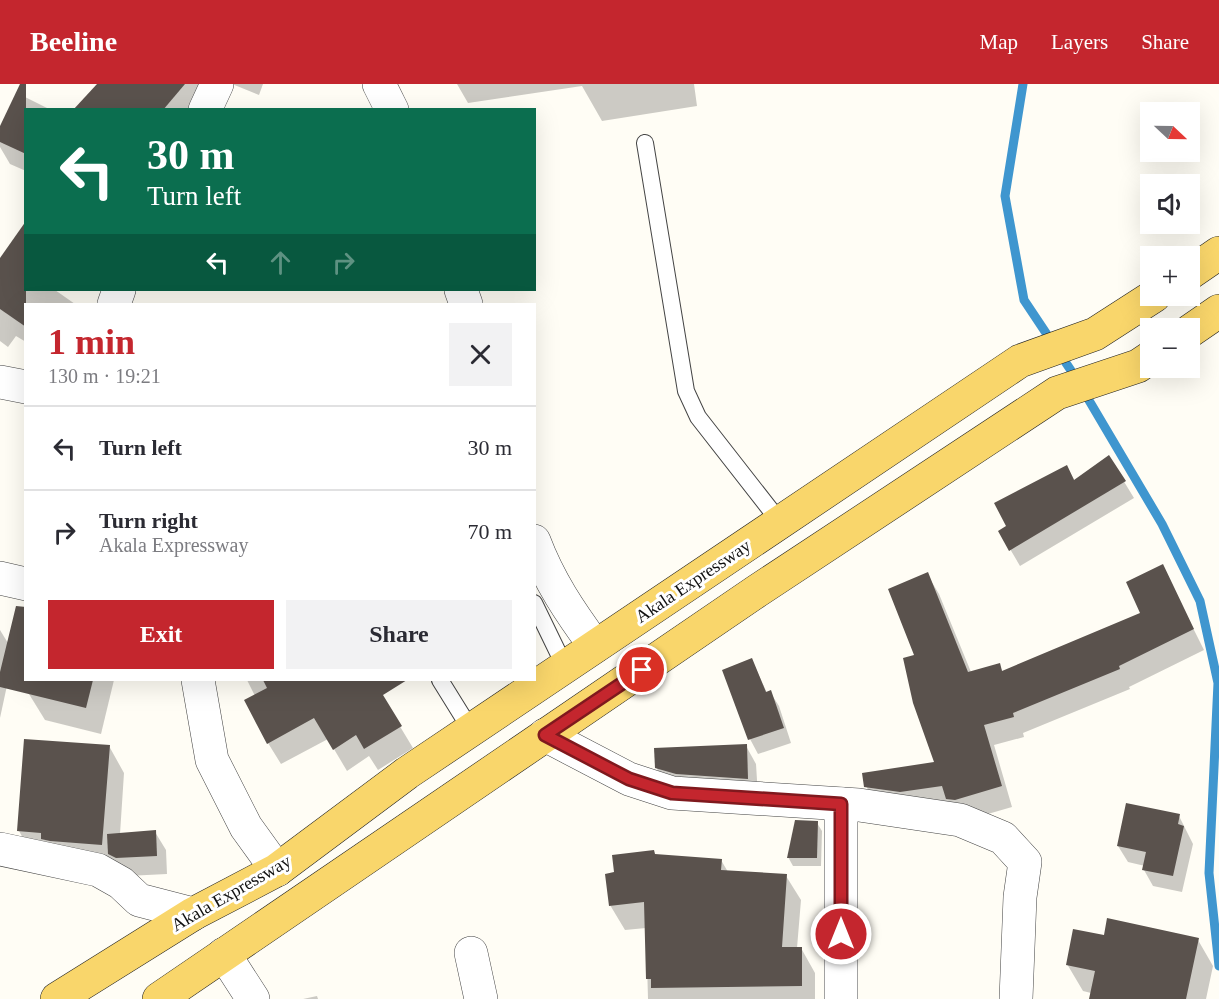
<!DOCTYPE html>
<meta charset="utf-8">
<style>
:root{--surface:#fff;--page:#f2f2f3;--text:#2b2b33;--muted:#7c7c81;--line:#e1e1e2;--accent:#c4262e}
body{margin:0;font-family:"Times New Roman",serif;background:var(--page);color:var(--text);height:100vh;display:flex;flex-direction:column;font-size:22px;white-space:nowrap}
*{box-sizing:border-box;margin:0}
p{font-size:20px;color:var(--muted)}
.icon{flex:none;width:33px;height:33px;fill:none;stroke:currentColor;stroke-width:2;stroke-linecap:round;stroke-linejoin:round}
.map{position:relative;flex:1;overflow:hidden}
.side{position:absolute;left:24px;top:219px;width:512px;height:378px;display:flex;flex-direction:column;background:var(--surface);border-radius:0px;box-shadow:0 6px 24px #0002}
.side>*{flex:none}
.guide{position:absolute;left:24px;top:24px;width:512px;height:183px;border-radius:0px;box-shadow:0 6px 24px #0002;background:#0b6e4f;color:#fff;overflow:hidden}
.needle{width:39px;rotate:112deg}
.tools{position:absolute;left:1140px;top:18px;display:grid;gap:12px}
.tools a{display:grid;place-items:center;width:60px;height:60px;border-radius:0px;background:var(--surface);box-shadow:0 6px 24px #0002;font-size:30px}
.pin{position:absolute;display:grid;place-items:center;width:51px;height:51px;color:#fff;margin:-26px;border:3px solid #fff;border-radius:50%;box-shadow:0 2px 6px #0007}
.me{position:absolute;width:66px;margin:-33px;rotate:0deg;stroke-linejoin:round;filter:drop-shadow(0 0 4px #0008)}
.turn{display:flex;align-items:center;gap:21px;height:126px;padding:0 24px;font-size:27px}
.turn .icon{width:78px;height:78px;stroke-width:2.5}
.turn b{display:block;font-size:42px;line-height:51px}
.lanes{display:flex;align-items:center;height:57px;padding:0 24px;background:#0003;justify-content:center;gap:30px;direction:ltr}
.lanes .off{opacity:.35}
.round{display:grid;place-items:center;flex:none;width:63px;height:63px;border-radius:0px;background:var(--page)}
.overview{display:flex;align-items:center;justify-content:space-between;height:102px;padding:0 24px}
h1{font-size:36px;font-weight:600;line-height:45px;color:var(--accent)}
.primary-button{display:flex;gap:12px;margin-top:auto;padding:12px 24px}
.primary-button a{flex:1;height:69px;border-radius:0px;background:var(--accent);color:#fff;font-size:24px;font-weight:600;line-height:69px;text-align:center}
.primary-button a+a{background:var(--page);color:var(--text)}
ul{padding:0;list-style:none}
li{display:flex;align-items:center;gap:18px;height:84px;padding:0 24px;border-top:2px solid var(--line)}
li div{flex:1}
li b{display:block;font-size:22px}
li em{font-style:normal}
header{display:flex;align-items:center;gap:36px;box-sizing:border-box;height:84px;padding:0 30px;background:var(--accent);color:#fff}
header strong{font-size:28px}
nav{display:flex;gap:33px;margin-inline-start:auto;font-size:21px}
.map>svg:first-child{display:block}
.shadow{fill:#0003}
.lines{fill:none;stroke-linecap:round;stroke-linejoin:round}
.stream{stroke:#3f96cf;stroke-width:9}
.building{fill:#5a524d}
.service-casing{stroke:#444;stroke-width:18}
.minor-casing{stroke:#444;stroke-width:34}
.primary-casing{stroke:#222;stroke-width:34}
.service{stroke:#fff;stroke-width:16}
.minor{stroke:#fff;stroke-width:33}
.primary{stroke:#f9d66b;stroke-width:33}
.route-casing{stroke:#7f191e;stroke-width:15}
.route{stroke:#c4262e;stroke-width:10}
.labels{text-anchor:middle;stroke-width:6;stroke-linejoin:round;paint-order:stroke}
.street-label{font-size:18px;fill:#111;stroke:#fff}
</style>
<header>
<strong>Beeline</strong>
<nav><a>Map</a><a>Layers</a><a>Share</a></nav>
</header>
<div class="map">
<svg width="1219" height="915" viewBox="0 0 1219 915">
<rect width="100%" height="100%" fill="#fffdf5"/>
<g class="shadow">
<path d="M 99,0 L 220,0 L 198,26 L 75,26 Z"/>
<path d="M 232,0 L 263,0 L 259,11 Z"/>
<path d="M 457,0 L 694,0 L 697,22 L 602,37 L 582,2 L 468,19 Z"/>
<path d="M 17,9 L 51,26 L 26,26 L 26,87 L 10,80 L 0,63 L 0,46 Z"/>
<path d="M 0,177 L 26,206 L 55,206 L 75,220 L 26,220 L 26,258 L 16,252 L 8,263 L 0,257 Z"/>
<path d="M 1109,373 L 1134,414 L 1020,482 L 1000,448 L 1008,443 L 1067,383 L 1075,397 Z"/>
<path d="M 1162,482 L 1204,566 L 1129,603 L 1130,605 L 1023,649 L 1024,653 L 994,661 L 1012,723 L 967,736 L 878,723 L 866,702 L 936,679 L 916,573 L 927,490 L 939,510 L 971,588 L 999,581 L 1003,588 L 1142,530 Z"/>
<path d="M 0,546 L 14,569 L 0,634 Z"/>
<path d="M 752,576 L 767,609 L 770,608 L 779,622 L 791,659 L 758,670 L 750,655 Z"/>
<path d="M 30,596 L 114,596 L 101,650 L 45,636 L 29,610 Z"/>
<path d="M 247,596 L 372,596 L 413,664 L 378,686 L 369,672 L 347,687 L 328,655 L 281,680 L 268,659 L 255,612 Z"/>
<path d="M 109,662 L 124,689 L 120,750 L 155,748 L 166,766 L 167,790 L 127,792 L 34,774 L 19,747 Z"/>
<path d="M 746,662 L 756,680 L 758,713 L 667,702 L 656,683 Z"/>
<path d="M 1179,732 L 1193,760 L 1182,808 L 1153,802 L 1144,786 L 1145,782 L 1128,778 L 1118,762 Z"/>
<path d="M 817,739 L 822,747 L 821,782 L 793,782 L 788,773 Z"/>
<path d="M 656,772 L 721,776 L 728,788 L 786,792 L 801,816 L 797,864 L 801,864 L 815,889 L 815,915 L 648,915 L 646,844 L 625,846 L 610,821 Z"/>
<path d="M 1105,853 L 1198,856 L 1213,882 L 1206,915 L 1090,915 L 1091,909 L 1083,907 L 1067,880 Z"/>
<path d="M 317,912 L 318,915 L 303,915 Z"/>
</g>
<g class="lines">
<path class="stream" d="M 1023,0 L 1005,112 L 1024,216 L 1074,291 L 1162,440 L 1200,517 L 1218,599 L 1209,789 L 1219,882"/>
</g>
<g class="building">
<path d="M 20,0 L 26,0 L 26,70 L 0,58 L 0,42 Z"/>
<path d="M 97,0 L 185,0 L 163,26 L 73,26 Z"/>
<path d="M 26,137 L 26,243 L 0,225 L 0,174 Z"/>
<path d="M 1109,371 L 1126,397 L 1009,467 L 998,447 L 1006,442 L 994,419 L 1067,381 L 1074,396 Z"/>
<path d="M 1163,480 L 1194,545 L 1119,582 L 1120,585 L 1013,629 L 1014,633 L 984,641 L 1002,702 L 955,716 L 946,715 L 942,702 L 900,708 L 864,703 L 862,689 L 934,678 L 913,619 L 903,574 L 914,571 L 888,505 L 928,488 L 968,588 L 1000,579 L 1002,587 L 1140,529 L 1126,498 Z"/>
<path d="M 16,522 L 26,523 L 26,596 L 93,596 L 86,624 L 0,603 L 0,588 Z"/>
<path d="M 752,574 L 766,608 L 771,606 L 784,644 L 748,656 L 722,586 Z"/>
<path d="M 263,596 L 407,596 L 383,611 L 402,642 L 364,665 L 356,651 L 333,666 L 314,634 L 267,660 L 244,616 L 267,604 Z"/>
<path d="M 24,655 L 110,661 L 102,761 L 50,757 L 41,755 L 41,749 L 17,747 Z"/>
<path d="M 747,660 L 748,695 L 676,690 L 655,684 L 654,664 Z"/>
<path d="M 1126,719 L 1180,730 L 1178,740 L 1184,742 L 1173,792 L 1142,786 L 1146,768 L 1117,762 Z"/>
<path d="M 795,736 L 818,737 L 817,774 L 787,774 Z"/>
<path d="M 156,746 L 157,772 L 116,774 L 108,770 L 107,750 Z"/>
<path d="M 654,766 L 655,770 L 722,775 L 721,786 L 787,790 L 782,863 L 802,863 L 802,902 L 651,904 L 651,895 L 646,895 L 644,818 L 609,822 L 605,790 L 614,788 L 612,771 Z"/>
<path d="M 1107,834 L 1199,854 L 1186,915 L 1089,915 L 1095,887 L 1066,881 L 1073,845 L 1104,851 Z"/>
</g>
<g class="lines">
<g class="service-casing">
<g id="service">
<path d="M 645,59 L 686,307 L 698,333 L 780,438"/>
<path d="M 534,519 L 565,583"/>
<path d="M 440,596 L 471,646"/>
</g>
</g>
<g class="minor-casing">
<g id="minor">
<path d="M 379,0 L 392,26"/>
<path d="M 205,26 L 217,0"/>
<path d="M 461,206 L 466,220"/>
<path d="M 114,220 L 119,206"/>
<path d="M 0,298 L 26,303"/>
<path d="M 534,457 C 549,497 570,528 595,562"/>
<path d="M 0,494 L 26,500"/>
<path d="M 198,596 L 212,676 L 246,743 L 277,786"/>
<path d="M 545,651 L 629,695 L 672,709 L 859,721 L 960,736 L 1003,754 L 1025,778 L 1020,813 L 1016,915"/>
<path d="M 0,765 L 98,786 L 121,799 L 139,816 L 193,830"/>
<path d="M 471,869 L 481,915"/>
<path d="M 224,870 L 253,915"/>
<path d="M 841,915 L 841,720"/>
</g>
</g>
<g class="primary-casing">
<g id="primary">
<path d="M 1190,189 L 1219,169"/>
<path d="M 1190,247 L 1219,227"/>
<path d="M 57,915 L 193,830 L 277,786 L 407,689 L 1020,277 L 1095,250 L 1154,212"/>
<path d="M 159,915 L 757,507 L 1057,309 L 1138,282 L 1150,274"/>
</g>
</g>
<use href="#service" class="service"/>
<use href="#minor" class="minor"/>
<use href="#primary" class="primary"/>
</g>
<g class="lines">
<g class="route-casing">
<path id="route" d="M 642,586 L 545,651 L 629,695 L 672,709 L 841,720 L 841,850"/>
</g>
<use href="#route" class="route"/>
</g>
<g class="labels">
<g class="street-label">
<text transform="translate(693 497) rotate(-34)" y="6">Akala Expressway</text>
<text transform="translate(231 809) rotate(-30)" y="6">Akala Expressway</text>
</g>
</g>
</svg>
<div class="tools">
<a><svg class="needle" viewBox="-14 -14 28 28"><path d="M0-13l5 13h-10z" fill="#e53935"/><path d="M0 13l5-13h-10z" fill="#7c7c81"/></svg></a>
<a><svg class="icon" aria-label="sound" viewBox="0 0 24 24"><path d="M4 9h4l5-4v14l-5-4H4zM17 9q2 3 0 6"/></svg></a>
<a>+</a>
<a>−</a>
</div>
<div class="pin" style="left:642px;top:586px;background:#d93025"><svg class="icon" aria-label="arrive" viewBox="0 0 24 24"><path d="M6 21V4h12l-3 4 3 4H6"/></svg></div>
<svg class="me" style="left:841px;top:850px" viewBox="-20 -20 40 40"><circle r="17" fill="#c4262e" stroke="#fff" stroke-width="3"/><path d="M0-11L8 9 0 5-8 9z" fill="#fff"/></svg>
<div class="guide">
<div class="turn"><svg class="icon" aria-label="left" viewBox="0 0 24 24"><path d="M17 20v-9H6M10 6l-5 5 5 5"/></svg><div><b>30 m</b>Turn left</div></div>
<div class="lanes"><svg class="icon" aria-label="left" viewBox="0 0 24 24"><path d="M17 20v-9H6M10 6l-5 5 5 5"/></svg><svg class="icon off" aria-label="ahead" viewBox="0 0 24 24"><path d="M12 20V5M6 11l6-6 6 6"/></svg><svg class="icon off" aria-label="right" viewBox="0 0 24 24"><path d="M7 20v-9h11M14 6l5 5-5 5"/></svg></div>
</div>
<section class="side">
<div class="overview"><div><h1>1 min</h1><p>130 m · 19:21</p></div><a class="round"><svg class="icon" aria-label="close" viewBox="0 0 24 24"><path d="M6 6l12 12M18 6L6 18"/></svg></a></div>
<ul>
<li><svg class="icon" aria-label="left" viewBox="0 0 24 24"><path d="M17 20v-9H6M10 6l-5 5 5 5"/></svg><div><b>Turn left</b></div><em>30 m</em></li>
<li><svg class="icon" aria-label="right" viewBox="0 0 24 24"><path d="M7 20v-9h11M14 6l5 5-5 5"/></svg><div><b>Turn right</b><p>Akala Expressway</p></div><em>70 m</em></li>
</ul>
<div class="primary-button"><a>Exit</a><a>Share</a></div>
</section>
</div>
